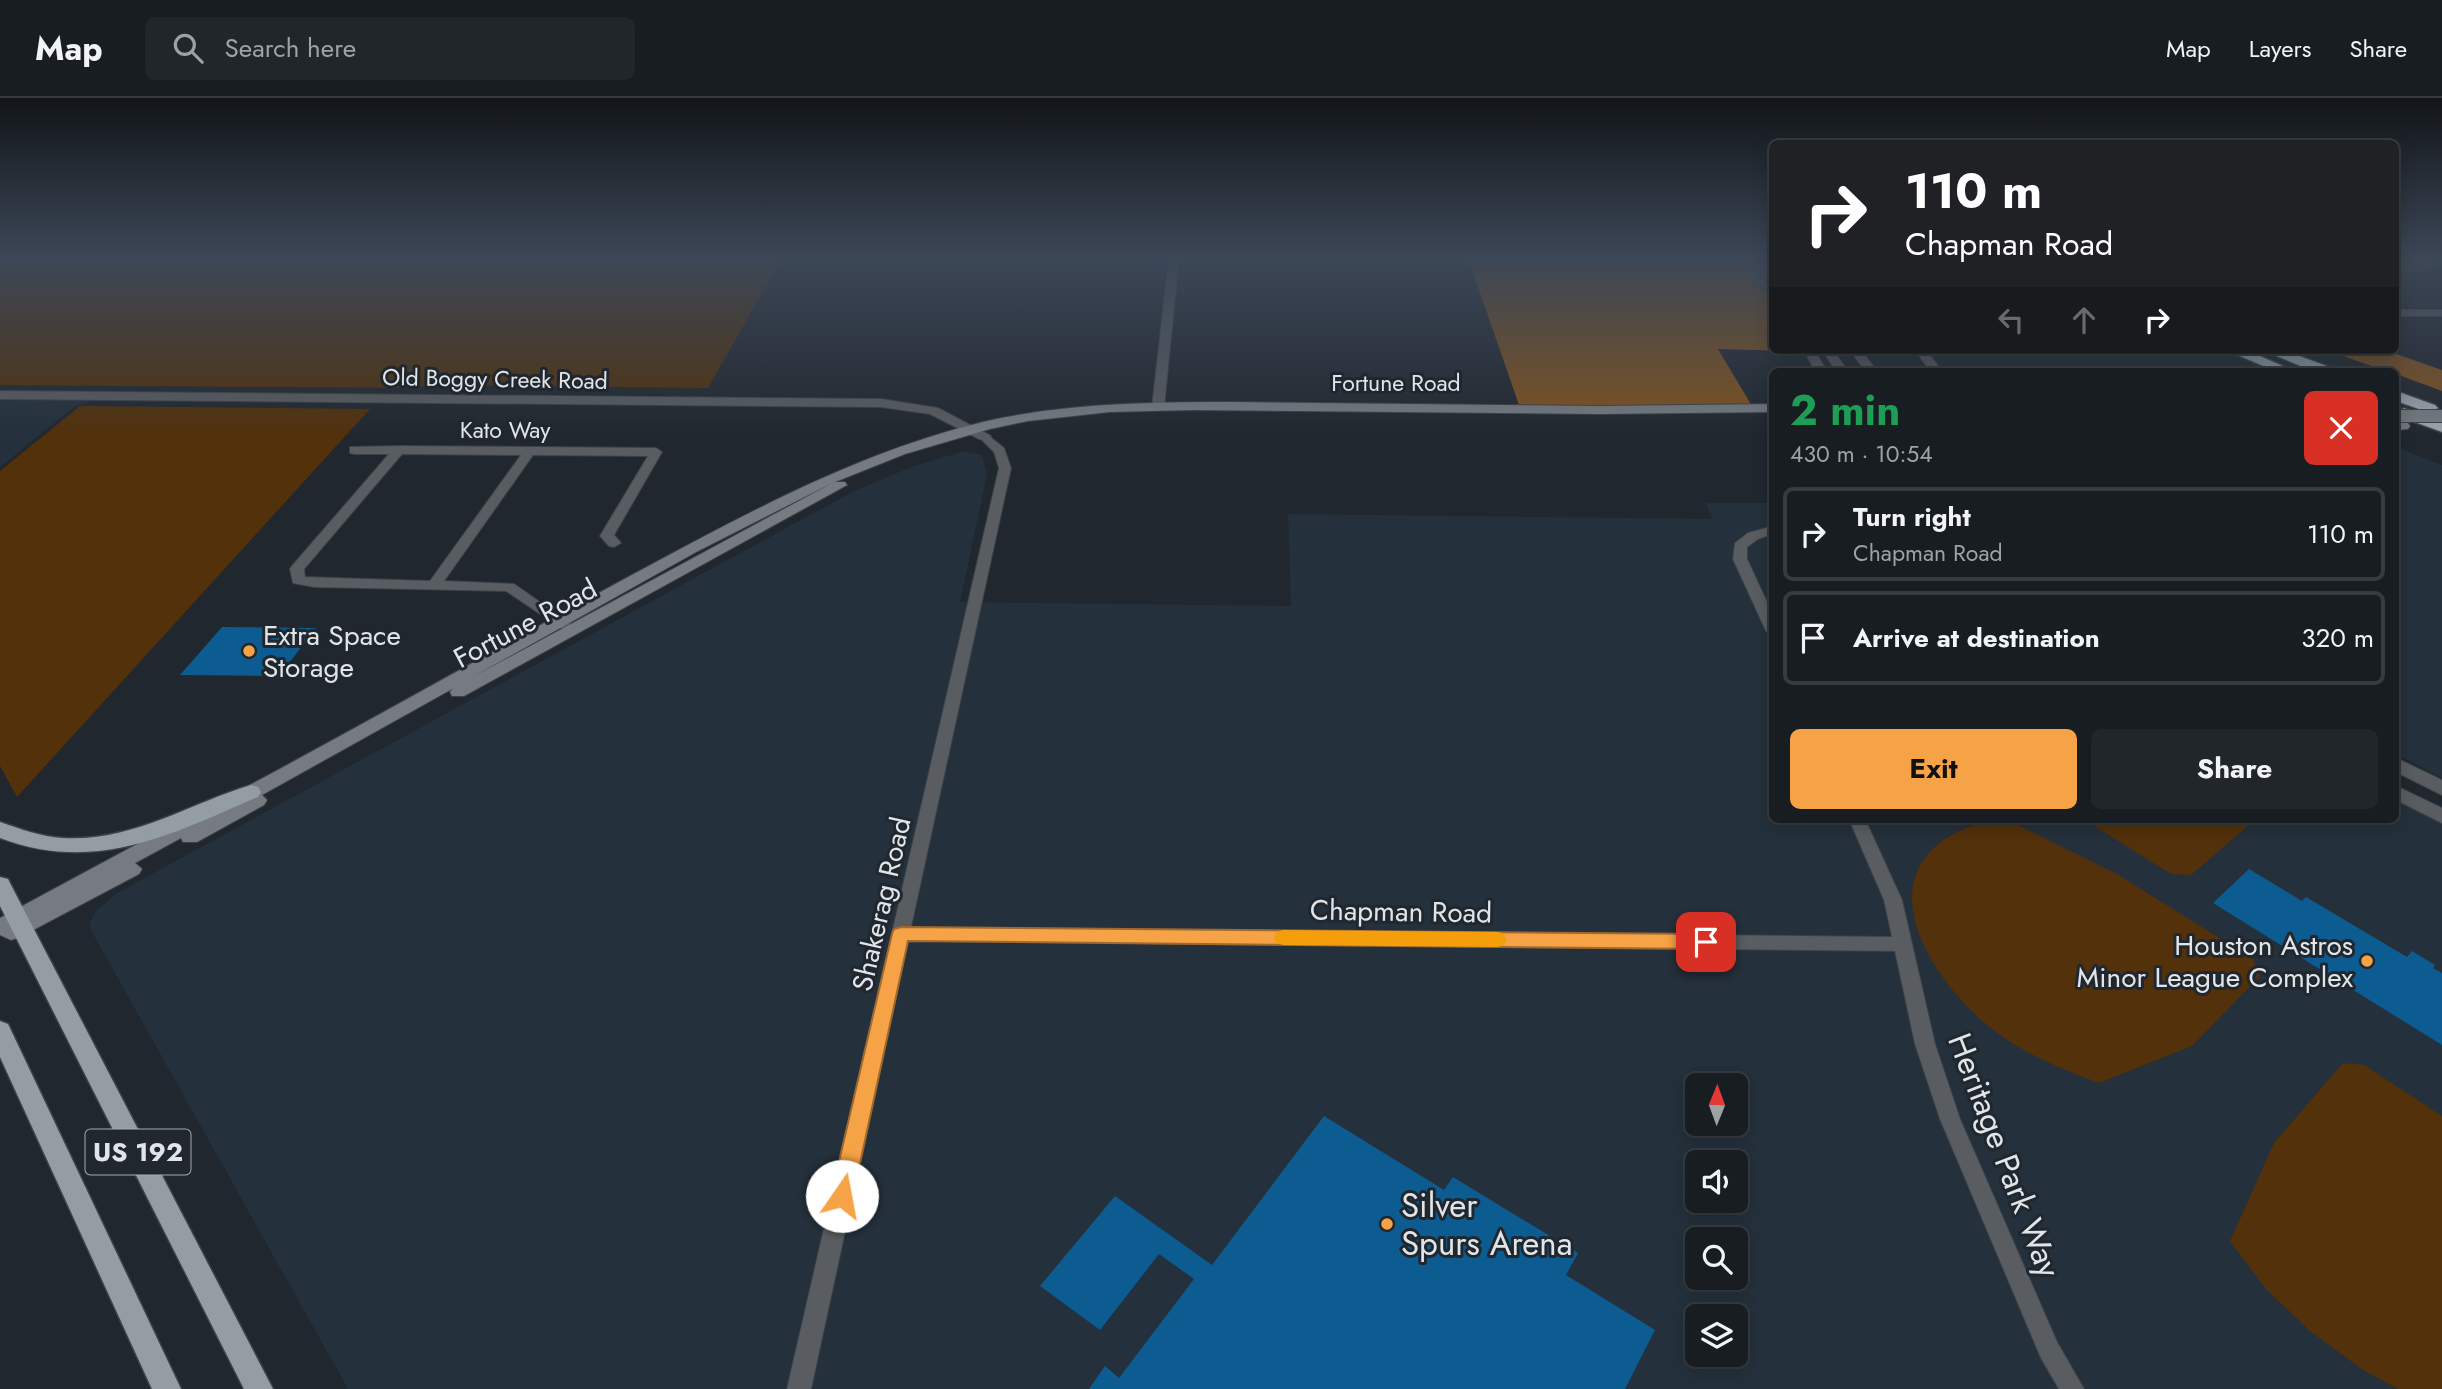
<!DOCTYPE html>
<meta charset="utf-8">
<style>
:root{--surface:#181d22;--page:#21262a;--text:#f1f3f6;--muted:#9fa2a5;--line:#363b40;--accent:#f6a246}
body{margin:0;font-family:Jost,sans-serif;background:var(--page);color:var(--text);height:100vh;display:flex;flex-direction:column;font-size:26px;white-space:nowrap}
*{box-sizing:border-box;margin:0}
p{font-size:23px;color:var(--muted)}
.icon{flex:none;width:38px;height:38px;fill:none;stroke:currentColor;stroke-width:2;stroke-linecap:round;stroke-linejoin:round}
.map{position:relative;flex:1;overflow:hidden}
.side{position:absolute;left:1769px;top:270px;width:630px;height:455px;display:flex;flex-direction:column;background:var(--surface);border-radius:10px;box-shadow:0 4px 18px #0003,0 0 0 2px var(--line)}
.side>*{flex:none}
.guide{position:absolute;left:1769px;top:42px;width:630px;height:214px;border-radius:10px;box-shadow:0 4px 18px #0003,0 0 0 2px var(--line);background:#202124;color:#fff;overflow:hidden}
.needle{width:46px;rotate:1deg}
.tools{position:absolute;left:1685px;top:975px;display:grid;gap:14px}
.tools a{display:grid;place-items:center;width:63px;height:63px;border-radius:10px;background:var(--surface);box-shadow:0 4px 18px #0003,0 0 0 2px var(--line);font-size:35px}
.pin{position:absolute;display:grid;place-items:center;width:60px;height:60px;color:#fff;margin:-30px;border-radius:14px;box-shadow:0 4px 10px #0006}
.me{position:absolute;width:77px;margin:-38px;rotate:12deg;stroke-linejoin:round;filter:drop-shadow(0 0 5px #0008)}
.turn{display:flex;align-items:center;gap:24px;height:147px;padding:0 21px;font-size:32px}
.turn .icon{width:91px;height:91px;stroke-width:2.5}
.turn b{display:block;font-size:49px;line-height:60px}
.lanes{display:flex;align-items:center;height:66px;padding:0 21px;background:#0003;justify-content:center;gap:35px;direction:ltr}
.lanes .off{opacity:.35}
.round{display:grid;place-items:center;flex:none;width:74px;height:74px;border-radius:10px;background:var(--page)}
.overview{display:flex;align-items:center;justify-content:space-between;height:119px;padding:0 21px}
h1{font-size:42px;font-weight:700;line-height:52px;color:#1e9e55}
.action{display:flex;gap:14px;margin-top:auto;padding:14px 21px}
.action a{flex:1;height:80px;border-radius:10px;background:var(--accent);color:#111;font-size:28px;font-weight:700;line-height:80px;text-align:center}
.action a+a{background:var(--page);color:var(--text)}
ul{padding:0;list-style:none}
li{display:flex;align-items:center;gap:21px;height:94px;margin:0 14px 10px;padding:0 7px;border:4px solid var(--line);border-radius:10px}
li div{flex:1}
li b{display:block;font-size:26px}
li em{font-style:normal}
header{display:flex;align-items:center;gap:42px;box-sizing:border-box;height:98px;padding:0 35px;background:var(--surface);border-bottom:2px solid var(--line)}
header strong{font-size:33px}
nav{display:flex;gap:38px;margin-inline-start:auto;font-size:24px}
.search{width:490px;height:63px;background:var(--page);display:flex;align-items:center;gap:18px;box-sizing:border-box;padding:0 24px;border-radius:10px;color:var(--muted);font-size:26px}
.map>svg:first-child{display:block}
.built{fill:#24303b;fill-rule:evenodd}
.green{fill:#52310b}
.forest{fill:#80521e}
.building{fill:#0c5c92}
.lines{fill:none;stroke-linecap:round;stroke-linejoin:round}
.minor-casing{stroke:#3b4248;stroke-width:2}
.tertiary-casing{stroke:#3b4248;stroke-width:2}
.secondary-casing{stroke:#3b4248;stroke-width:2}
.trunk-casing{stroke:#3b4248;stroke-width:3}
.motorway-casing{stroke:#3b4248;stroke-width:3}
.minor{fill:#595c60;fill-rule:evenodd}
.tertiary{fill:#595c60;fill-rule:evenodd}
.secondary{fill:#757b80;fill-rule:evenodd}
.trunk{fill:#949ca4;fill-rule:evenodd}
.motorway{fill:#9ea7b0;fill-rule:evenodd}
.secondary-bridge-casing{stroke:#3b4248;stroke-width:14;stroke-linecap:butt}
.secondary-bridge{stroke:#757b80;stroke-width:12}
.route{fill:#f6a246;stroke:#a0692e;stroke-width:2}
.slow{fill:#f59e0b}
.poi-dot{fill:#f6a246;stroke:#20272e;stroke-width:2.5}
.labels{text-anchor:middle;stroke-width:6;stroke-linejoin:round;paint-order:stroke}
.far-street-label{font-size:23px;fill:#e0e5e9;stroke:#20272e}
.shield{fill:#20272e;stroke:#a6acb1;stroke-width:2}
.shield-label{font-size:26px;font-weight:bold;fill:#e0e5e9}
.street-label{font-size:28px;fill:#e0e5e9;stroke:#20272e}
.poi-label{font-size:28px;fill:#e0e5e9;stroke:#20272e;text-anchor:start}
.near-street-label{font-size:33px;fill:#e0e5e9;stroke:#20272e}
.near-poi-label{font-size:33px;fill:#e0e5e9;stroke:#20272e;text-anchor:start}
</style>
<header>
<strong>Map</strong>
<div class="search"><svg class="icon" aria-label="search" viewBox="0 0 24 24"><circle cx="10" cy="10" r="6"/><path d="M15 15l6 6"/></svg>Search here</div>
<nav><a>Map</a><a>Layers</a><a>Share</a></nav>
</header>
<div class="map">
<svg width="2442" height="1291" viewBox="0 0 2442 1291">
<rect width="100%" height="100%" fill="#20272e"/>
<g class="built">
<path d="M 0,300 L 93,301 L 87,305 L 75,308 L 0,369 Z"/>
<path d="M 2396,349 L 2442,367 L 2442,680 L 2396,656 Z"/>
<path d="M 964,353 L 982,357 L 987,377 L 960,504 L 1291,508 L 1288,416 L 1712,421 L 1706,405 L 1773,405 L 1773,721 L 2396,721 L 2396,701 L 2442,725 L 2442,1291 L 348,1291 L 92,834 L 89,826 L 96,813 L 117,795 L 854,393 L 914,368 ZM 1698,987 L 1736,987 L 1736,1026 L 1698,1026 ZM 1698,1064 L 1736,1064 L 1736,1102 L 1698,1102 ZM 1698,1141 L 1736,1141 L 1736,1180 L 1698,1180 ZM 1698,1218 L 1736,1218 L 1736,1256 L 1698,1256 Z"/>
</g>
<g class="green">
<path d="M 0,160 L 782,160 L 708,290 L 434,287 L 408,290 L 0,287 Z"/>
<path d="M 2396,160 L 2425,160 L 2435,168 L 2422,174 L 2396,175 Z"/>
<path d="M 80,308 L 370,311 L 17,699 L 0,668 L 0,373 Z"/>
<path d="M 2083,721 L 2256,721 L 2191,777 L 2171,776 Z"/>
<path d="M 2008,722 L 2117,776 L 2253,861 L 2260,878 L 2192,948 L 2099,985 C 2059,970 2019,954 1986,926 C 1925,875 1863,769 1971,728 C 1983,724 1996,724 2008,722 Z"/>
<path d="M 2343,965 L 2364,967 L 2442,1018 L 2442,1291 L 2398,1291 L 2363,1272 L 2310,1233 L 2266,1191 L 2230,1143 L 2274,1045 Z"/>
</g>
<g class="forest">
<path d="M 1468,160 L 1660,160 L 1752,164 L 1773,167 L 1767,182 L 1761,181 L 1757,170 L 1747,171 L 1752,182 L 1773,198 L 1773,252 L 1829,254 L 1718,251 L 1752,308 L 1519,307 Z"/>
<path d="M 2326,252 L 2385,252 L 2442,272 L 2442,293 L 2396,276 L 2396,273 L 2386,273 Z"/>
</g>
<g class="building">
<path d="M 222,529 L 316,530 L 279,578 L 180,577 Z"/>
<path d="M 2249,771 L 2302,803 L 2306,799 L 2407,859 L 2412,853 L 2435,867 L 2433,870 L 2442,875 L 2442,947 L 2213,805 Z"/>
<path d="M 1324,1018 L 1444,1092 L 1453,1079 L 1578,1155 L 1566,1177 L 1655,1232 L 1625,1291 L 1089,1291 L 1105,1268 L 1119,1280 L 1194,1181 L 1159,1156 L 1100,1232 L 1040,1188 L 1115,1098 L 1212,1167 Z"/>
</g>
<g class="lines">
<g class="minor-casing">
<g id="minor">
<path d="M 1169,160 L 1179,160 L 1164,309 L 1158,312 L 1152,309 Z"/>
<path d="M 1749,170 L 1757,170 L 1761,180 L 1773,189 L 1773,197 L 1752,183 Z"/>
<rect x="2396" y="212" width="46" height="6"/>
<path d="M 1804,252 L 1814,252 L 1827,273 L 1815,273 Z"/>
<path d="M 1822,252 L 1833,252 L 1848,273 L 1836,273 Z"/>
<path d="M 1850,252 L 1861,252 L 1877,273 L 1865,273 Z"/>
<path d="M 1915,252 L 1926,252 L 1942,273 L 1930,273 Z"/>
<path d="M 984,334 L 1004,350 L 1011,370 L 911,829 L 1892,839 L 1884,802 L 1849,721 L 1865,721 L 1902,802 L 1935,946 L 1960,1021 L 2057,1244 L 2084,1291 L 2059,1291 L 2041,1260 L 1940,1021 L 1915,946 L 1895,853 L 908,843 L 811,1291 L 787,1291 L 999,370 L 994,354 L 978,338 Z"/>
<path d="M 399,348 L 656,350 L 662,354 L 614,437 L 621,445 L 614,449 L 609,448 L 600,438 L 648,358 L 533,357 L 444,483 L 514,486 L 576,529 L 578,532 L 576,535 L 571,537 L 506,493 L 314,489 L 293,485 L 290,471 L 292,468 L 389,356 L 354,356 L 350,355 L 350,349 ZM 402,356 L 521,357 L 430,483 L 305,479 L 304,471 Z"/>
<path d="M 1773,428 L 1773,436 L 1758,441 L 1747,449 L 1747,461 L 1773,517 L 1773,537 L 1766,533 L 1733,461 L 1735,445 L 1748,435 Z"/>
</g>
</g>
<g class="tertiary-casing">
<g id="tertiary">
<path d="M 0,293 L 881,301 L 938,310 L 991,338 L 984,342 L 979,341 L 930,316 L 881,309 L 0,301 Z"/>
<path d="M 2396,660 L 2442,682 L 2442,697 L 2396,674 Z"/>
<path d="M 2396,688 L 2442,710 L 2442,725 L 2396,702 Z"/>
</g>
</g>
<g class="secondary-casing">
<g id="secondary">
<path d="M 1234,304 L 1601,308 L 1773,306 L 1773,314 L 1601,316 L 1192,312 L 1110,314 L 1028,323 L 990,331 L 905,356 L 835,384 L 845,384 L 847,387 L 464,598 L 452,598 L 450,594 L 452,591 L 262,697 L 267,702 L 264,707 L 197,744 L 183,744 L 181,740 L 135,765 L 142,771 L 139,776 L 18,840 L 11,842 L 0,837 L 0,820 L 193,716 L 200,714 L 209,720 L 233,707 L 228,702 L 231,697 C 365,626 497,550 630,478 C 745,416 860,353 987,323 C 1068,305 1151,304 1234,304 ZM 834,384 L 469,581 L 698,453 Z"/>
<path d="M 2396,324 L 2408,325 L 2410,328 L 2408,331 L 2396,332 Z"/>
</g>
</g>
<g class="trunk-casing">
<g id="trunk">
<path d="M 251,687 L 258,689 L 261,694 L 258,699 C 171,737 95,776 0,740 L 0,724 C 21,731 41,739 63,740 C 132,744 188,706 251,687 Z"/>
<path d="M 0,779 L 8,781 L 11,787 L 273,1291 L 244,1291 L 0,808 Z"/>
<path d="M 0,923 L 8,926 L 181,1291 L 152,1291 L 0,959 Z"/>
</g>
</g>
<g class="motorway-casing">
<g id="motorway">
<path d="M 2226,252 L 2246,252 L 2290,271 L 2275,273 Z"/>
<path d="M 2262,252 L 2283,252 L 2332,270 L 2334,273 L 2313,273 Z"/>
<path d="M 2396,293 L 2435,307 L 2438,310 L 2430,315 L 2396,303 Z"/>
<path d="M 2404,310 L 2442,324 L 2442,334 L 2398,318 L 2396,315 Z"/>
</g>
</g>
<use href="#minor" class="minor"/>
<use href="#tertiary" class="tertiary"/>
<use href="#secondary" class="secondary"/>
<use href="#trunk" class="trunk"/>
<use href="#motorway" class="motorway"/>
<g class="secondary-bridge-casing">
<path id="secondary-bridge" d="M 2396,318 L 2442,318"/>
</g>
<use href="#secondary-bridge" class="secondary-bridge"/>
</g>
<linearGradient id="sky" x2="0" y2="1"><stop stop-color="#121519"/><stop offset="0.47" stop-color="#3c4757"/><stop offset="1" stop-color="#3c4757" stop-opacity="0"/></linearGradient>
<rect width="2442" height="341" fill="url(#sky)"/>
<path class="route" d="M 901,829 L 1706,836 L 1713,839 L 1716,844 L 1713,849 L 1706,851 L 908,843 L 853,1098 L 850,1105 L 842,1108 L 835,1105 L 831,1098 L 892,836 L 894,831 Z"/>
<path class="slow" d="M 1283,832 L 1498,834 L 1504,836 L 1507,842 L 1504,847 L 1498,849 L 1283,847 L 1276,845 L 1274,840 L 1276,834 Z"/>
<g class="poi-dot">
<circle cx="249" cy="553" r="7"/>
<circle cx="2367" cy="863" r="7"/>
<circle cx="1387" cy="1126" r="7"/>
</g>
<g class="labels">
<g class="far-street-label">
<text transform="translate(495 281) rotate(1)" y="8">Old Boggy Creek Road</text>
<text x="1396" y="293">Fortune Road</text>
<text x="505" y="340">Kato Way</text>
</g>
<rect class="shield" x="85.5" y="1031.5" width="105" height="45" rx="5"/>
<g class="shield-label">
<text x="138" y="1063">US 192</text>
</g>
<g class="street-label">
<text transform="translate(525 525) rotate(-28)" y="10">Fortune Road</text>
<text transform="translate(881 806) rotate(-77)" y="10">Shakerag Road</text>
<text transform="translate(1401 813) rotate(1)" y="10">Chapman Road</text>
</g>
<g class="poi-label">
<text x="263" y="547">Extra Space<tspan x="263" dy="32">Storage</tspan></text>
<text x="2353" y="857" text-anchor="end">Houston Astros<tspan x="2353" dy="32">Minor League Complex</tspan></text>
</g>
<g class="near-street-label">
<text transform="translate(2005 1057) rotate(69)" y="12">Heritage Park Way</text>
</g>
<g class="near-poi-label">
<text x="1401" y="1119">Silver<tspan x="1401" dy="38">Spurs Arena</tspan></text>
</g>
</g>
</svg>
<div class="tools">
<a><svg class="needle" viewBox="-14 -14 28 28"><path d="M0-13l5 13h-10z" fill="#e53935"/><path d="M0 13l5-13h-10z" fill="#9fa2a5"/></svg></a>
<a><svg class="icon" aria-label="sound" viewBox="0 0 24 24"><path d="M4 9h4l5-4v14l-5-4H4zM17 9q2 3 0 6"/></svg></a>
<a><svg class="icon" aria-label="search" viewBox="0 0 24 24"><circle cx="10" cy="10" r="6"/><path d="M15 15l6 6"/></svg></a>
<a><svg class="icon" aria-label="layers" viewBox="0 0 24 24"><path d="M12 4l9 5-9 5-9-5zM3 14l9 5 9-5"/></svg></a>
</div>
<div class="pin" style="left:1706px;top:844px;background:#d93025"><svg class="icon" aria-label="arrive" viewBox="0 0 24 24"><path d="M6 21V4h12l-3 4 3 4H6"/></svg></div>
<svg class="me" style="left:842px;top:1098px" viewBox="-20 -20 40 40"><circle r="19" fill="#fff"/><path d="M0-13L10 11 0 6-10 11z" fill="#f6a246"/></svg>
<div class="guide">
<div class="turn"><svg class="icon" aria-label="right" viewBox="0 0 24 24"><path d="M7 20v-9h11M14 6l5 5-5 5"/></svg><div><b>110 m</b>Chapman Road</div></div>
<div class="lanes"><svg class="icon off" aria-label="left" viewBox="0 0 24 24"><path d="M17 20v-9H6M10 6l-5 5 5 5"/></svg><svg class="icon off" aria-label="ahead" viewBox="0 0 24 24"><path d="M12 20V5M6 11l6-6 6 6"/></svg><svg class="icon" aria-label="right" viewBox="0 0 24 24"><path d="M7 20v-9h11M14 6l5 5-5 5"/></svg></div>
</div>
<section class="side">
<div class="overview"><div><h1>2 min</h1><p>430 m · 10:54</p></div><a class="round" style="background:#d93025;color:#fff"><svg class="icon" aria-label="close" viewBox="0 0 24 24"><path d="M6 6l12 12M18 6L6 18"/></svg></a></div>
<ul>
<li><svg class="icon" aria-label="right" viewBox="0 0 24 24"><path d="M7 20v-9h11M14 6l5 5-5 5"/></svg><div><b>Turn right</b><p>Chapman Road</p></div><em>110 m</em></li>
<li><svg class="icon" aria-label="arrive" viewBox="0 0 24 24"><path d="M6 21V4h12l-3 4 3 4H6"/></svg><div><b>Arrive at destination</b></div><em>320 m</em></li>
</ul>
<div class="action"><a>Exit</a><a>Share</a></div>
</section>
</div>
